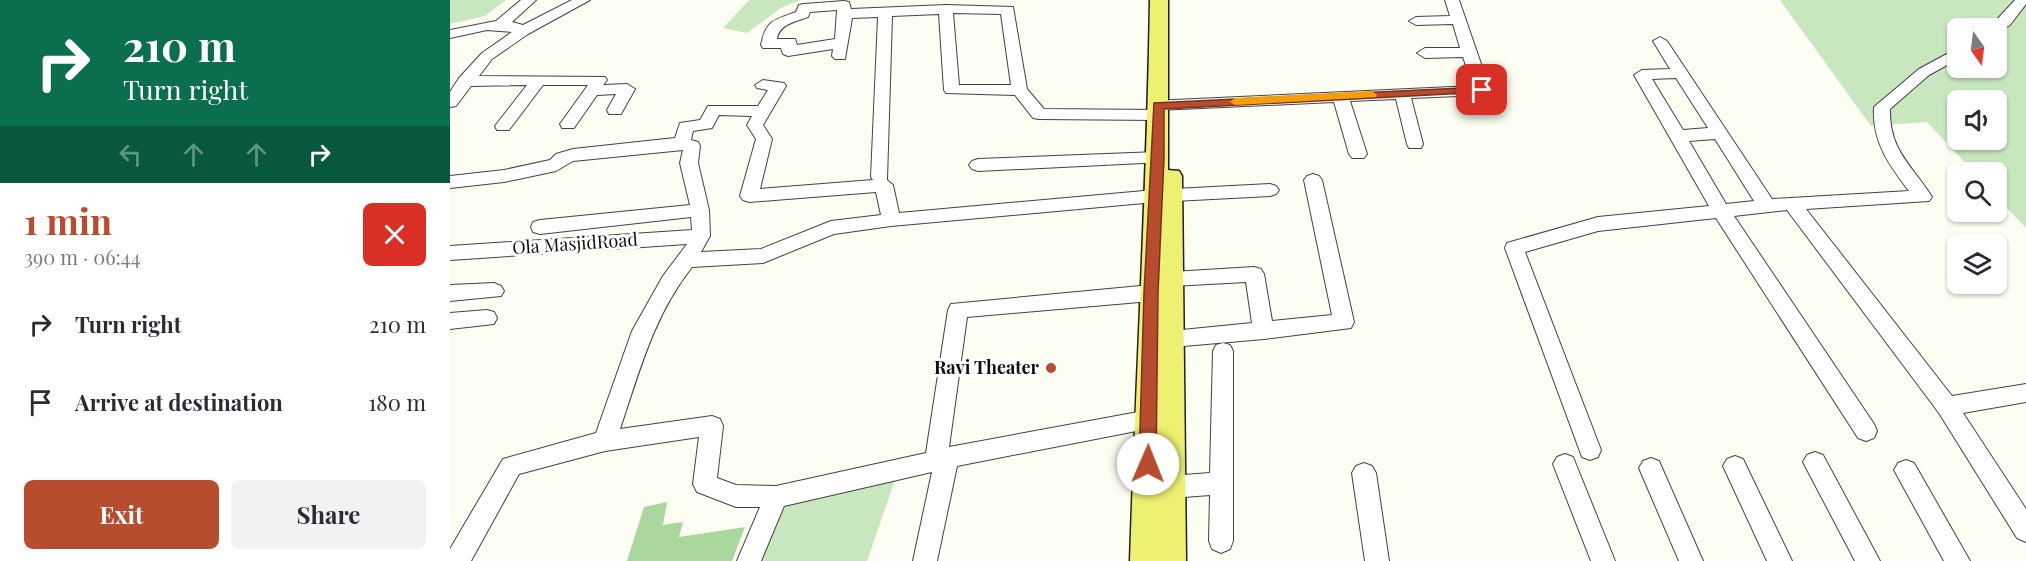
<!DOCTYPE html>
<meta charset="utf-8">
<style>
:root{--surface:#fff;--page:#f2f2f3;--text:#2b2b33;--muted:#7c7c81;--accent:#b84c2f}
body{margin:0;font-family:"Playfair Display",serif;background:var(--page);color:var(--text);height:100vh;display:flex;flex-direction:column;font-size:22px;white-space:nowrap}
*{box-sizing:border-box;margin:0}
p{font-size:20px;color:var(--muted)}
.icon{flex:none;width:33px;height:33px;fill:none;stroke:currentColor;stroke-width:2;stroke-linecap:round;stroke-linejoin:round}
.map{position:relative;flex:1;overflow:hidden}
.sheet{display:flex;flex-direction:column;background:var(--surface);width:450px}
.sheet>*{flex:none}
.guide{background:#0b6e4f;color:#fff;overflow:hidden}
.needle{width:39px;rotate:166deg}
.buttons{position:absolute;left:1497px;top:18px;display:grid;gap:12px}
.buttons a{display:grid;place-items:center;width:60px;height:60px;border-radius:9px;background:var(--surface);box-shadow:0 2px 4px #0004;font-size:30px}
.pin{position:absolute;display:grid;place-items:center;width:51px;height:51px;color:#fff;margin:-26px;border-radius:12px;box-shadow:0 3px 9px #0006}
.me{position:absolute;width:66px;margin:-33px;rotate:1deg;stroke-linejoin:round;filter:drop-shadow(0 0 4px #0008)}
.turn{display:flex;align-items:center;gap:21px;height:126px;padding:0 24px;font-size:27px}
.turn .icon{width:78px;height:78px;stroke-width:2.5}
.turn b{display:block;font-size:42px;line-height:51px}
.lanes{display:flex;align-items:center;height:57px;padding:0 24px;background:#0003;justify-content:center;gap:30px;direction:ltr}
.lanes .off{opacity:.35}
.round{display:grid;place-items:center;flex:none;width:63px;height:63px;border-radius:9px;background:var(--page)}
.head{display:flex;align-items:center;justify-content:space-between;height:102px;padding:0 24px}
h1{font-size:36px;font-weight:700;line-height:45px;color:var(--accent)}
.button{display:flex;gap:12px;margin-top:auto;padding:12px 24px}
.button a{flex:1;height:69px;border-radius:9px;background:var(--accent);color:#fff;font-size:24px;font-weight:700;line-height:69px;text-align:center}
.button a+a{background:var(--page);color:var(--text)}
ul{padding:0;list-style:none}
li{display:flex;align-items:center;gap:18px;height:78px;padding:0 24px}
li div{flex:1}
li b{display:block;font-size:22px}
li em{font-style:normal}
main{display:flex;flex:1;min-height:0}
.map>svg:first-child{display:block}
.green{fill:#c8e7be;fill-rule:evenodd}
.forest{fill:#a9d79e}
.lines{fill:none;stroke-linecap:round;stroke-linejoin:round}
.minor-casing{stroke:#424242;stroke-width:2}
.major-casing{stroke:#202020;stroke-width:3}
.minor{fill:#fff;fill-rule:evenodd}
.major{fill:#eef071;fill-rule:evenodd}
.route{fill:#b84c2f;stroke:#78311f;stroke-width:1.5}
.slow{fill:#f59e0b}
.poi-dot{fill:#b84c2f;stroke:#fff;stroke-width:2}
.labels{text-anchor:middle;stroke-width:6;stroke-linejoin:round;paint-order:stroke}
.street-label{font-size:18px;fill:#0f0f0f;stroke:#fff}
.poi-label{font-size:18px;font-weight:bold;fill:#0f0f0f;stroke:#fff;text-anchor:end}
</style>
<main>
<section class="sheet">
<div class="guide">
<div class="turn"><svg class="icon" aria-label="right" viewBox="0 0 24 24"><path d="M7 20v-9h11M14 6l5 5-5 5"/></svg><div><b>210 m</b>Turn right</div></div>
<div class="lanes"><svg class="icon off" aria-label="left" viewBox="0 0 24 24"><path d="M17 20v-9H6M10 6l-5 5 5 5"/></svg><svg class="icon off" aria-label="ahead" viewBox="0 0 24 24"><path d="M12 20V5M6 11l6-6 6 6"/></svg><svg class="icon off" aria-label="ahead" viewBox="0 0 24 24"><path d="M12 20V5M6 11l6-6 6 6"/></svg><svg class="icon" aria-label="right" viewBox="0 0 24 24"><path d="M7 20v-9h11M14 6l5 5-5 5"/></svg></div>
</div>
<div class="head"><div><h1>1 min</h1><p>390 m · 06:44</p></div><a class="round" style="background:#d93025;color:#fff"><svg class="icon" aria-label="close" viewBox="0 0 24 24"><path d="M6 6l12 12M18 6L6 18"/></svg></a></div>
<ul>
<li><svg class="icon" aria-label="right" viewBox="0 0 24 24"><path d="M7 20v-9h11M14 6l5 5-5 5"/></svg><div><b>Turn right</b></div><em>210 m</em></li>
<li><svg class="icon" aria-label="arrive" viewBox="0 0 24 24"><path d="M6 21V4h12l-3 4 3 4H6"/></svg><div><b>Arrive at destination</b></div><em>180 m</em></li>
</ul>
<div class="button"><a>Exit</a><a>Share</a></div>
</section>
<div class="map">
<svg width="1576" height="561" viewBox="0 0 1576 561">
<rect width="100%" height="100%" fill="#fdfef3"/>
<g class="green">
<path d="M 0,0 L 56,0 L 35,16 L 0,24 Z"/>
<path d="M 299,0 L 350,0 L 331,8 L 297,33 L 273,28 Z"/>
<path d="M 1330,0 L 1576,0 L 1576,228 L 1547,197 L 1546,172 L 1524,172 L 1477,122 L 1421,126 ZM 1508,28 L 1546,28 L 1546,68 L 1508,68 ZM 1508,100 L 1546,100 L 1546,140 L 1508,140 Z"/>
<path d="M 445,480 L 417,561 L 310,561 L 325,520 L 337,504 Z"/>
</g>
<path class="forest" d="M 217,502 L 213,525 L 233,522 L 229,537 L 295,527 L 282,561 L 177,561 L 194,507 Z"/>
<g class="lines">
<g class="minor-casing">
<g id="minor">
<path d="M 71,0 L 86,0 L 62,22 L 73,25 L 122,0 L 140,0 L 78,34 L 42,59 L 29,76 L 155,77 L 157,80 L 153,85 L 177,84 L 185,89 L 171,114 L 159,114 L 157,110 L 166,94 L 147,95 L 124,128 L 112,128 L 110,124 L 138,85 L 93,85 L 59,130 L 47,130 L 45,126 L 77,85 L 21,86 L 6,106 L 0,107 L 0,92 L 9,78 L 32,53 L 62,32 L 37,30 L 0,38 L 0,30 L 46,21 Z"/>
<path d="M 995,0 L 1009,0 L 1040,90 L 1032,95 L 961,98 L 973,144 L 971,148 L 959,148 L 957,144 L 946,99 L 900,101 L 917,154 L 914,158 L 902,158 L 899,154 L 884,102 L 708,110 L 716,115 L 708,120 L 589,119 L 583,118 L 565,95 L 496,93 L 494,90 L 489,14 L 442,16 L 437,180 L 443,185 L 449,213 L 705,190 L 820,184 L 826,186 L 829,190 L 826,194 L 820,196 L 705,202 L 441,226 L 384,234 L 313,263 L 242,267 C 203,317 190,370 170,429 L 262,416 L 270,419 L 273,426 L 267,478 L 286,485 L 326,486 L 476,453 L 498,310 L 501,304 L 701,285 L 708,288 L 711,293 L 708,298 L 701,301 L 517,317 L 499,447 L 699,410 L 707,413 L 710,420 L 707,427 L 507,466 L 487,561 L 463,561 L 482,472 L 334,506 L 311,561 L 287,561 L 310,507 L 286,507 L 247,492 L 243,484 L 249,437 L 155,451 L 69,474 L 21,561 L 0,561 L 0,549 L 53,459 L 146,433 L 182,331 L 213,276 L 237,244 L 0,260 L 0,246 L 242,230 L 241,217 L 90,234 L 83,232 L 81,227 L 83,222 L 90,220 L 240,205 L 230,163 L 233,150 L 123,161 L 106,171 L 54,182 L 0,188 L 0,176 L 54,170 L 100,160 L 106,154 L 123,149 L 225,138 L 230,123 L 250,120 L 258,106 L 308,106 L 318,90 L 307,88 L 305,85 L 313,80 L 334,83 L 336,86 L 313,125 L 322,139 L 310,189 L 423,180 L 421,177 L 428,17 L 402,18 L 395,59 L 385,59 L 382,56 L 383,49 L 338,56 L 333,54 L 331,48 L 313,48 L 311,45 C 316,20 324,20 346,12 L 349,5 L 354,4 L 394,1 L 399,2 L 401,9 L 496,5 L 563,7 L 577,89 L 594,109 L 708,110 L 700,105 L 702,101 L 1023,86 L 1013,57 L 975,58 L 967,53 L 975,48 L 1010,48 L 1003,24 L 966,25 L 959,21 L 966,17 L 1000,16 ZM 387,10 L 385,39 L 347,45 L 345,39 L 327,39 C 329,24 345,22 358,17 L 360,12 ZM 503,13 L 551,14 L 561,85 L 509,85 ZM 269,115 L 302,116 L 297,125 L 306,139 L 290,196 L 293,200 L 299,202 L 426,192 L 431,215 L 381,221 L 311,249 L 251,252 L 260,236 L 259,210 L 248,163 L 250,146 L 248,142 L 241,140 L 243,131 L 262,128 Z"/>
<path d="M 1565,0 L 1576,0 L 1576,4 L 1560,25 L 1546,33 L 1546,28 L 1539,28 Z"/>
<path d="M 1210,37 L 1217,41 L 1322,199 L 1459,191 C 1439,165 1422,142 1424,107 L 1469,69 L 1508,48 L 1508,59 L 1479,75 L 1440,109 C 1439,151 1462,165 1482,197 L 1479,201 L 1356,209 L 1502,396 L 1576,384 L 1576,402 L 1513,413 L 1576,509 L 1576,542 L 1567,538 L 1489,413 L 1337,210 L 1284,216 L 1424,424 L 1427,431 L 1424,438 L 1416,441 L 1408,438 L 1266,218 L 1148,231 L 1075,252 L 1151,450 L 1148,457 L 1140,460 L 1132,457 L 1055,248 L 1057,243 L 1148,217 L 1259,206 L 1184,75 L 1192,70 L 1220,69 L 1203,41 ZM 1226,78 L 1258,128 L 1233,130 L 1202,79 ZM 1265,139 L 1304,201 L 1276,204 L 1239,141 Z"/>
<path d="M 708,152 L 714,154 L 717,158 L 714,162 L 528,171 L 522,169 L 519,165 L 522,161 L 528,159 Z"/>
<path d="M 863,174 L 869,176 L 872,180 L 904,322 L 901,328 L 814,339 L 722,347 L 715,345 L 712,339 L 715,333 L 722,331 L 802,323 L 796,282 L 722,286 L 715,284 L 712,279 L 715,274 L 722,272 L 804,267 L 811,269 L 814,274 L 822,321 L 882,315 L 854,180 L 857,176 Z"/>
<path d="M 44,283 L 51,286 L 54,291 L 51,296 L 0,301 L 0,285 Z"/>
<path d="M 37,310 L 44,312 L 47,318 L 44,324 L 0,329 L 0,313 Z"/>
<path d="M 773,343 L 780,345 L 783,351 L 783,541 L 780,549 L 771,553 L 762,549 L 759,541 L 760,495 L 721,498 L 713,495 L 709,487 L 713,479 L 721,476 L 760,473 L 763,351 L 766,345 Z"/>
<path d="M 1365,452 L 1373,455 L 1430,561 L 1405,561 L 1353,462 L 1357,455 Z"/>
<path d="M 1115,454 L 1123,457 L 1165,561 L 1141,561 L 1103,464 L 1107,457 Z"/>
<path d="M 1285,456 L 1293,459 L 1342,561 L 1317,561 L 1273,466 L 1277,459 Z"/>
<path d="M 1201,458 L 1209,461 L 1253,561 L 1229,561 L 1189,468 L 1193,461 Z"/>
<path d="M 1456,460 L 1464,463 L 1520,561 L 1494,561 L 1444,470 L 1448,463 Z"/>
<path d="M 914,463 L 922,466 L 926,473 L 939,561 L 915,561 L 902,473 L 906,466 Z"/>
</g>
</g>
<g class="major-casing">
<path id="major" d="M 700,0 L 718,0 L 718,170 L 729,171 L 732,176 L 736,561 L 680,561 C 686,374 697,187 700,0 Z"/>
</g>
<use href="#minor" class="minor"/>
<use href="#major" class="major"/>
</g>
<path class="route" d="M 1032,87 L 1038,90 L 1036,92 L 714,109 L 714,158 L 708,293 L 706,464 L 703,469 L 698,471 L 692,469 L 689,464 L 694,293 L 704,103 Z"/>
<path class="slow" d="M 922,91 L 927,95 L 926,97 L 785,105 L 780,102 L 785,98 Z"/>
<circle class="poi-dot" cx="601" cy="368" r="6"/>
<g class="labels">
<g class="street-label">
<text transform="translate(125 244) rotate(-4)" y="6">Ola MasjidRoad</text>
</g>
<g class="poi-label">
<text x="589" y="374">Ravi Theater</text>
</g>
</g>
</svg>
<div class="buttons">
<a><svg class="needle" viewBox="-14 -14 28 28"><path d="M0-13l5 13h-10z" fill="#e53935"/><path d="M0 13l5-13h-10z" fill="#7c7c81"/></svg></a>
<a><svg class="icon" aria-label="sound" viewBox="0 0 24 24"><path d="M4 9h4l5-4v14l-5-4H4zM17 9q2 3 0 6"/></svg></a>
<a><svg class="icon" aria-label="search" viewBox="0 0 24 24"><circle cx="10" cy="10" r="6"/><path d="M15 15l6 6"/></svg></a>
<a><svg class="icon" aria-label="layers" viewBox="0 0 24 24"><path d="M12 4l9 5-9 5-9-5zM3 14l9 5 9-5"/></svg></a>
</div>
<div class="pin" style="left:1032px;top:90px;background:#d93025"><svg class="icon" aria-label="arrive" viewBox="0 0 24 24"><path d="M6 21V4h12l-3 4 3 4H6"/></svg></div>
<svg class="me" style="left:698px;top:464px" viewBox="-20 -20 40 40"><circle r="19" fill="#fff"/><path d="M0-13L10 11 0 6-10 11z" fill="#b84c2f"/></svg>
</div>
</main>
